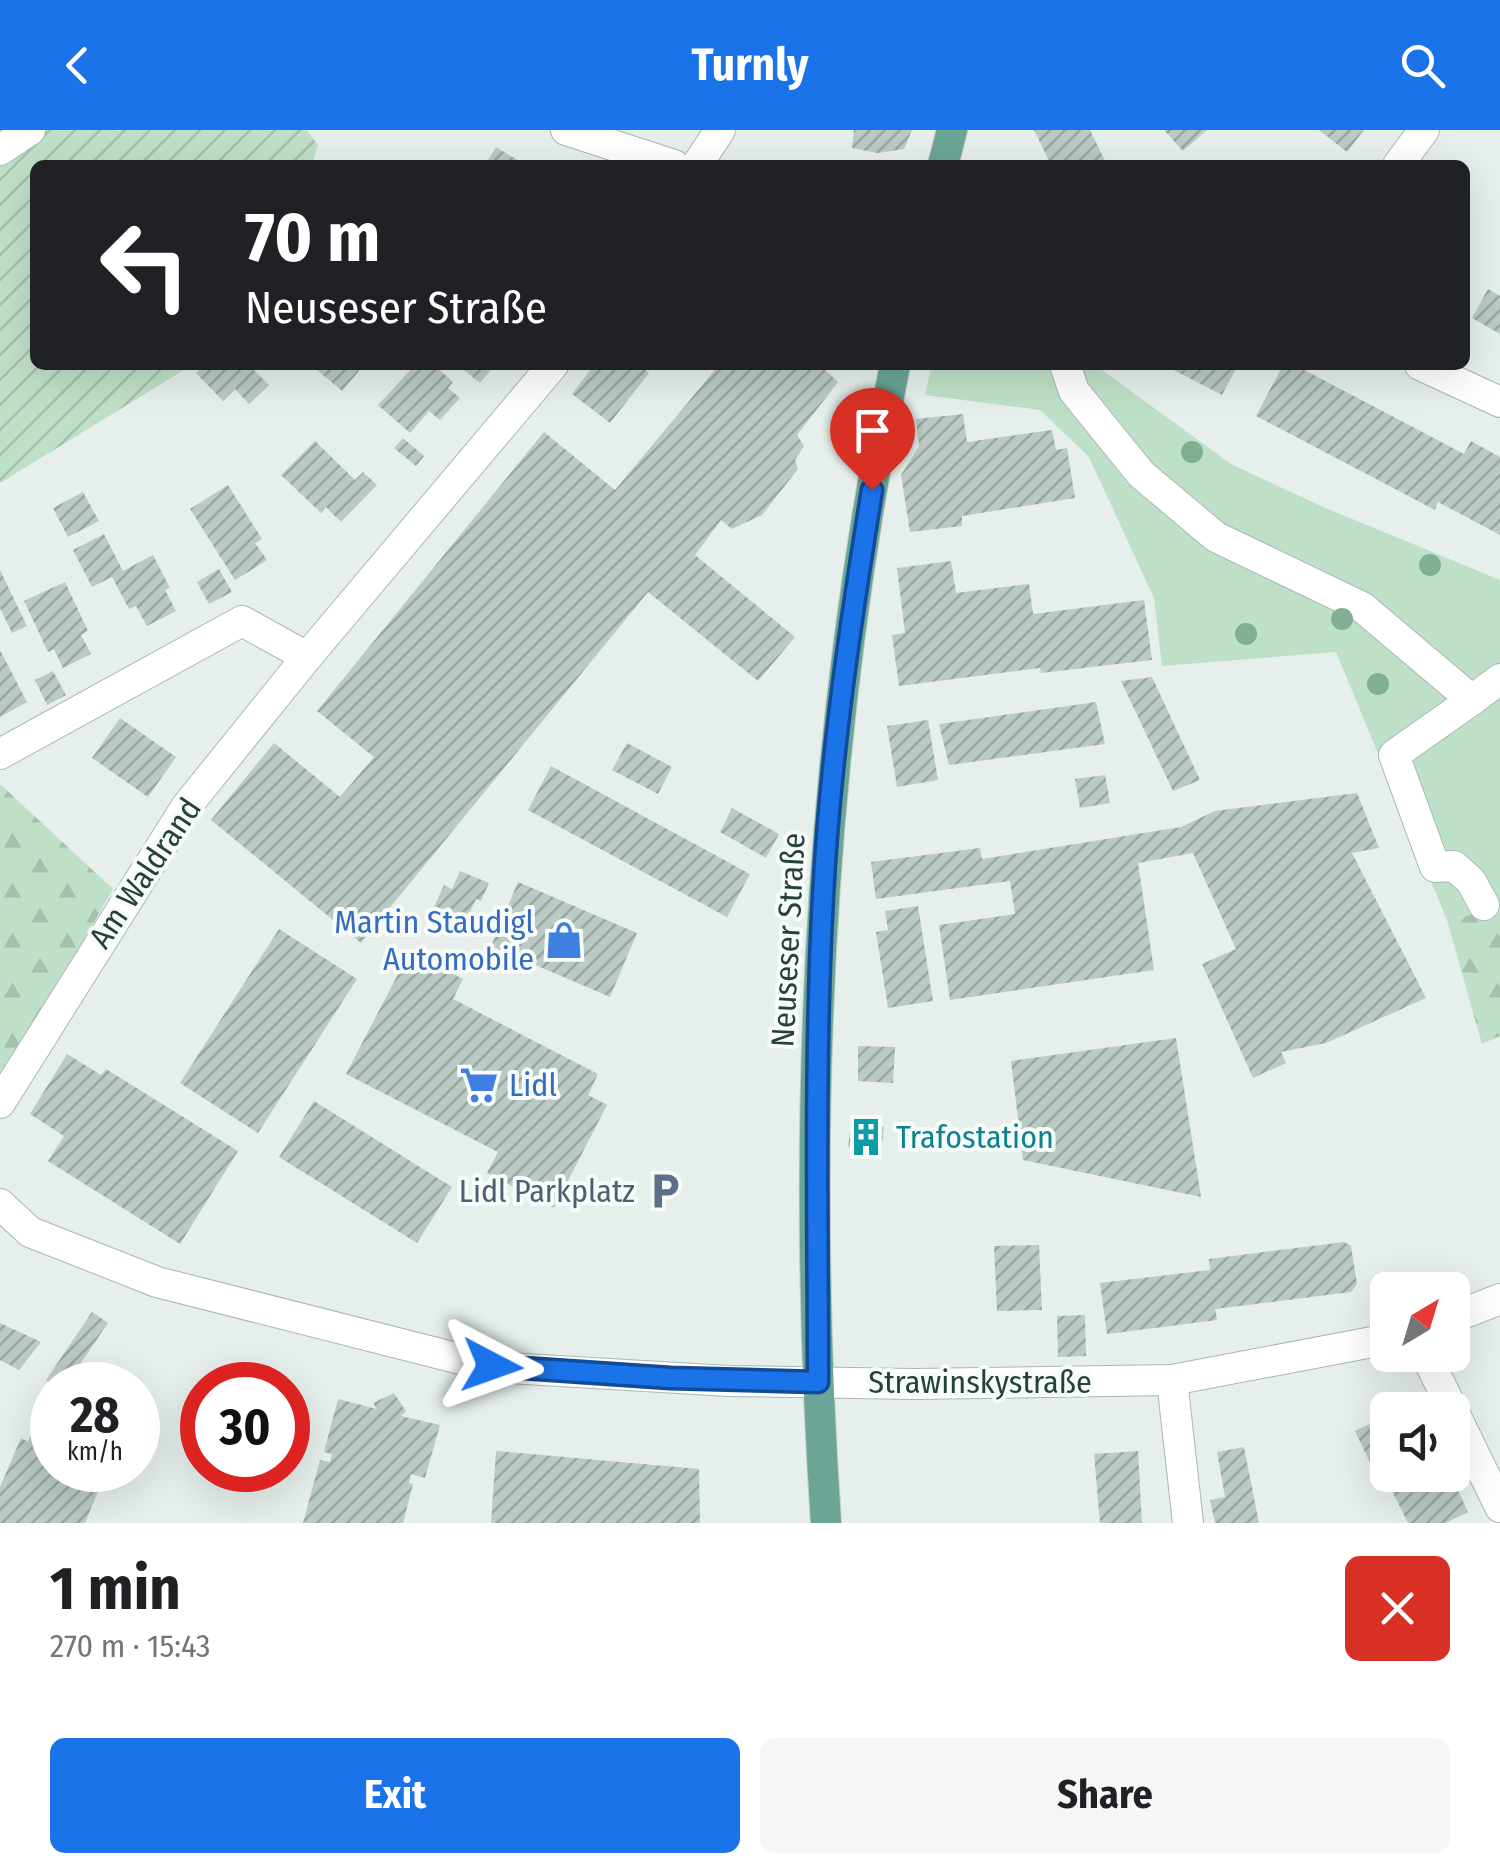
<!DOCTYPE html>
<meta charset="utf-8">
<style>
:root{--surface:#fff;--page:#f6f6f6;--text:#202124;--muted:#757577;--accent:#1a73e8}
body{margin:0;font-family:"Fira Sans Condensed",sans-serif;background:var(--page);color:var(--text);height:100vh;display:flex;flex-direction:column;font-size:38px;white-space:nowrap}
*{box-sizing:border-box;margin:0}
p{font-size:32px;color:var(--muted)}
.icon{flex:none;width:55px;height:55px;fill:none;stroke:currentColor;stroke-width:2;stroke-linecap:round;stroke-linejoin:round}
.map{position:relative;height:1393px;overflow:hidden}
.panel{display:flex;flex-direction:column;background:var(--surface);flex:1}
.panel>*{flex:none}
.top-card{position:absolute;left:30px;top:30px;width:1440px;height:210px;border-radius:15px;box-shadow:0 10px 40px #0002;background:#202124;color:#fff;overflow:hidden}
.needle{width:65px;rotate:38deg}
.fabs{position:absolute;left:1370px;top:1142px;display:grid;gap:20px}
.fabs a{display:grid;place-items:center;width:100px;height:100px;border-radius:15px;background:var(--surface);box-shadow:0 10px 40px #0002;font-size:50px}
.speed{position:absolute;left:30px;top:1232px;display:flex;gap:20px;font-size:50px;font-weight:700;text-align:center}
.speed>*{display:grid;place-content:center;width:130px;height:130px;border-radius:50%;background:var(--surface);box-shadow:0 10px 40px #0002;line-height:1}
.speed small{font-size:25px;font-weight:400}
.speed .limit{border:15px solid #d22;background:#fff;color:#111}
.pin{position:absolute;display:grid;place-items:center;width:85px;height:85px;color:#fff;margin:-102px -42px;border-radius:50% 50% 50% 0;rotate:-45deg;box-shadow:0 0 10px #0007}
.pin .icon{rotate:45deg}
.me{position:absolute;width:110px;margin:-55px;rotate:94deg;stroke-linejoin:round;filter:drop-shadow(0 0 8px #0008)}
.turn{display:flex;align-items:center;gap:35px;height:210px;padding:0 50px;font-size:45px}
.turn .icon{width:130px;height:130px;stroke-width:2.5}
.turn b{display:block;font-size:70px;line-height:85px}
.round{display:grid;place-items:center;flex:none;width:105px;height:105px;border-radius:15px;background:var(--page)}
.headline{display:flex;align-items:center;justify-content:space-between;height:170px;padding:0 50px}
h1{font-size:60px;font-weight:700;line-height:75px}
.button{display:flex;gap:20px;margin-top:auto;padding:20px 50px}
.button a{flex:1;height:115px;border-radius:15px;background:var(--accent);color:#fff;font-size:40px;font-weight:700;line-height:115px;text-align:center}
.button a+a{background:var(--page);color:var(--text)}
header{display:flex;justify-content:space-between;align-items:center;height:130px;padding:0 50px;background:var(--accent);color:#fff;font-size:45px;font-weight:700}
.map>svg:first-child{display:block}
.grass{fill:#bfe0c8}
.forest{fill:url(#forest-firs)}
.garden{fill:url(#garden-furrows)}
.building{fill:url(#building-hatch)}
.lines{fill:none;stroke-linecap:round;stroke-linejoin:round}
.minor-casing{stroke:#a8b8b2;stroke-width:32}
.major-casing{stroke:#c2cac8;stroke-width:32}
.minor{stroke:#fff;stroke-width:30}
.major{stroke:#6aa596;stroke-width:30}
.tree{fill:#80af93}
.route-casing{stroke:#114b97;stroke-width:25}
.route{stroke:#1a73e8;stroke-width:18}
.labels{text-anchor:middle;stroke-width:8;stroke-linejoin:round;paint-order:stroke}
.street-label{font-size:32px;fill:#24423a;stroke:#f7fbf9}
.shop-label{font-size:32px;fill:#366cbe;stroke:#f7fbf9;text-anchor:end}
.culture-label{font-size:32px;fill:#0d838f;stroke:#f7fbf9;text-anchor:start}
.service-label{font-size:32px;fill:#4e5e75;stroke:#f7fbf9;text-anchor:end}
</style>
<header><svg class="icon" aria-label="back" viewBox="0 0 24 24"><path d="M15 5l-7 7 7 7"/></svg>Turnly<svg class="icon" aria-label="search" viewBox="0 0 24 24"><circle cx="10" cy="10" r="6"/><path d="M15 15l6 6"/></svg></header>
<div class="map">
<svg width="1500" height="1393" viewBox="0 0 1500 1393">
<defs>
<pattern id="forest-firs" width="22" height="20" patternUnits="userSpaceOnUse" patternTransform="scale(2.5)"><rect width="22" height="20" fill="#bfe0c8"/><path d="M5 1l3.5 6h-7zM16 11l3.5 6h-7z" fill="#a4c1ad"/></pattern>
<pattern id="garden-furrows" width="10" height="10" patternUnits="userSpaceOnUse" patternTransform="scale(2.5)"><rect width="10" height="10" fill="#bfe0c8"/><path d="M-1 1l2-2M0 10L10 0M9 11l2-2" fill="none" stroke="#a4c1ad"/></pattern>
<pattern id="building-hatch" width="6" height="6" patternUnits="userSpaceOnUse" patternTransform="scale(2.5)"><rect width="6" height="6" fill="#bbcac4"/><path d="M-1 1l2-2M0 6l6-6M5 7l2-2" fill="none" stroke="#98a6a0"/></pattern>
</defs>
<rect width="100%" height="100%" fill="#e6efeb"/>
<path class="grass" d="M 932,235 L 1095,235 L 1231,334 L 1321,376 L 1500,450 L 1500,778 L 1447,790 L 1336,522 L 1162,536 L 1154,468 L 1089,327 L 1040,280 L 925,265 Z"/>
<g class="forest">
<path d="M 0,654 L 113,759 L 0,956 Z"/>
<path d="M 1500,778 L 1500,906 L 1482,914 L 1447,790 Z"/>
</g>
<path class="garden" d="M 0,0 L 307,0 L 318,15 L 312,35 L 35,35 L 35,235 L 192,235 L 0,353 Z"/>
<g class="building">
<path d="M 854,0 L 912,0 L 904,19 L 878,23 L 852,18 Z"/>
<path d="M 1034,0 L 1090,0 L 1105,31 L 1098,35 L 1051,35 Z"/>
<path d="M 1164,0 L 1207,0 L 1183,21 Z"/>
<path d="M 1319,0 L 1364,0 L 1347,22 Z"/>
<path d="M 496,17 L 526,35 L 485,35 Z"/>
<path d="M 1488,159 L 1500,166 L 1500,204 L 1472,188 Z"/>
<path d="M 204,235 L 230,235 L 235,240 L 241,235 L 249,235 L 269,255 L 249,274 L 235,259 L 223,271 L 196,243 Z"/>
<path d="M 311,235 L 364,235 L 342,261 Z"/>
<path d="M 415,235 L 434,235 L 453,252 L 448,258 L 460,268 L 440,290 L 429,281 L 410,303 L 378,275 Z"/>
<path d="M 458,235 L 495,235 L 480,253 Z"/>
<path d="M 594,235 L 639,235 L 649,243 L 610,293 L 572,264 Z"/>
<path d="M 719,235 L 820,235 L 838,252 L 797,305 L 804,316 L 795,330 L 798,339 L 762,385 L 732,399 L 721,390 L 695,425 L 795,507 L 758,551 L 648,462 L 361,813 L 211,690 L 274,613 L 340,667 L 374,627 L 317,581 L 544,302 L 615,360 Z"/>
<path d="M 1164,235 L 1238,235 L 1222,265 Z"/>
<path d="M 1283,235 L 1295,235 L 1464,324 L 1471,311 L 1500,327 L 1500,405 L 1438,372 L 1435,380 L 1256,286 Z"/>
<path d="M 963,284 L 967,312 L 1052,300 L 1056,320 L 1067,318 L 1075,368 L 962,386 L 962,396 L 910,402 L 901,345 L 919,316 L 916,289 Z"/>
<path d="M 403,308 L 424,326 L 416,336 L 394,318 Z"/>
<path d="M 315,311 L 355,350 L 363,342 L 377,355 L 341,392 L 326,377 L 321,383 L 281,345 Z"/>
<path d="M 228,355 L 262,409 L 255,413 L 267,430 L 235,450 L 190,379 Z"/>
<path d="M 83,362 L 99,391 L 68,407 L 53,378 Z"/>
<path d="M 104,404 L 123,441 L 153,425 L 170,458 L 165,460 L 176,481 L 147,496 L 136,476 L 129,479 L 112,447 L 92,457 L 73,420 Z"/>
<path d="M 951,431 L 956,463 L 1029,454 L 1033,484 L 1144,470 L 1152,530 L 1041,543 L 1040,538 L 899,556 L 892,505 L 905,503 L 897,438 Z"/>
<path d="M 219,439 L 232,462 L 209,474 L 197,452 Z"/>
<path d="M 0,440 L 27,496 L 12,503 L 0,478 Z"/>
<path d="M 65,452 L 88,501 L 81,505 L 91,524 L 63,538 L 54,519 L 48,522 L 24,471 Z"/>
<path d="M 0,520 L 27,572 L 0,587 Z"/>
<path d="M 53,541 L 66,565 L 47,575 L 35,550 Z"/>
<path d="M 1152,547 L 1200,650 L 1173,661 L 1121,551 Z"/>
<path d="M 1096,572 L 1105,614 L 949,635 L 939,594 Z"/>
<path d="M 120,588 L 176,627 L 148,667 L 92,628 Z"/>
<path d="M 928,590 L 938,650 L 897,657 L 887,596 Z"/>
<path d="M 627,613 L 672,637 L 658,664 L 612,640 Z"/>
<path d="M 551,636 L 750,744 L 727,787 L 528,680 Z"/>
<path d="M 1105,645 L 1110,673 L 1080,678 L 1075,649 Z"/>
<path d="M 1357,663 L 1379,718 L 1352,723 L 1426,868 L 1326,913 L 1281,922 L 1286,933 L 1253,948 L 1202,834 L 1236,819 L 1193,723 L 1138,733 L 1154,840 L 950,870 L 939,795 L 1015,784 L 1010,751 L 876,769 L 871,732 L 980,718 L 982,729 L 1181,697 L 1215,681 Z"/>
<path d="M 732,678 L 779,704 L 766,728 L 720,702 Z"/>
<path d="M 460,741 L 489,753 L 481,771 L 476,769 L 461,802 L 429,788 L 444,755 L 452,759 Z"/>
<path d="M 518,752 L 637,803 L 610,867 L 491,816 Z"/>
<path d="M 918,776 L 933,871 L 888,878 L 876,802 L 888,800 L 885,781 Z"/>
<path d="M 279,799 L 357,849 L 258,1003 L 180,953 Z"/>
<path d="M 410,821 L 463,849 L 453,869 L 598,944 L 588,965 L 607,975 L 554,1078 L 487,1043 L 498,1022 L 346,944 Z"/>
<path d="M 1176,908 L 1201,1067 L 1023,1030 L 1011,931 Z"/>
<path d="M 858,916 L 895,917 L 893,953 L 858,951 Z"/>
<path d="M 67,924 L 101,945 L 106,939 L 238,1021 L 180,1114 L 48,1031 L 64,1006 L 30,984 Z"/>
<path d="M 314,971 L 452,1057 L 417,1113 L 279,1027 Z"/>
<path d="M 851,994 L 884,997 L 881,1021 L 848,1017 Z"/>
<path d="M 1344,1112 L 1351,1116 L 1357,1154 L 1351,1162 L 1215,1179 L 1217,1190 L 1107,1204 L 1100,1153 L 1210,1140 L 1209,1129 Z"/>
<path d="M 1039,1115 L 1042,1180 L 997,1181 L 994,1116 Z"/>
<path d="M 92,1182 L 108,1193 L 66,1255 L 54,1255 L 46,1250 Z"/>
<path d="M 1085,1185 L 1086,1226 L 1058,1227 L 1057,1186 Z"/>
<path d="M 0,1193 L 41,1212 L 19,1240 L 0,1230 Z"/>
<path d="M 394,1263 L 406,1281 L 401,1286 L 440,1295 L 425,1348 L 411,1344 L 409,1353 L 413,1354 L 403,1393 L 303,1393 L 320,1330 L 330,1332 L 332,1324 L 324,1322 L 338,1269 L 377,1279 L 373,1273 Z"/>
<path d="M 44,1276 L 52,1280 L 52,1340 L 107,1340 L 85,1393 L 0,1393 L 0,1357 L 21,1308 L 28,1312 Z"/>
<path d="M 1388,1285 L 1388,1345 L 1451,1345 L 1468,1382 L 1445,1393 L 1408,1393 L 1383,1342 L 1376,1345 L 1355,1301 Z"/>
<path d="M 1244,1317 L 1259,1393 L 1215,1393 L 1210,1370 L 1225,1367 L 1217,1322 Z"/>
<path d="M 496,1321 L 699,1339 L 700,1393 L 491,1393 Z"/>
<path d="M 1138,1321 L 1142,1393 L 1100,1393 L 1094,1324 Z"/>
</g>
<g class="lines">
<g class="minor-casing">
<g id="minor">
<path d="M 566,0 L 674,35"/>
<path d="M 0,20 L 30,0"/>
<path d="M 697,35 L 720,0"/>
<path d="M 1398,35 L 1424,0"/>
<path d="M 1065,235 L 1074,261 L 1141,344 L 1216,407 L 1362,477 L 1472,570 L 1394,625 L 1435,737 L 1454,736 L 1471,751 L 1484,775"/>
<path d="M 1420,235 L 1500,272"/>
<path d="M 1472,570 L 1500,549"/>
<path d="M 0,624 L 242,491 L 307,527"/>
<path d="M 0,973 L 186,677 L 307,527 L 553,235"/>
<path d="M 0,1074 L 30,1102 L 157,1152 L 492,1237 L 729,1251 L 914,1254 L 1172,1250 L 1388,1209"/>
<path d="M 1452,1188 L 1500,1169"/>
<path d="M 1426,1225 L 1500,1377"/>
<path d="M 1172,1250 L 1188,1393"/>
</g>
</g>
<g class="major-casing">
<g id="major">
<path d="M 943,35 L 952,0"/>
<path d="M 826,1393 C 800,1006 817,616 895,235"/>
</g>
</g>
<use href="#minor" class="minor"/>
<use href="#major" class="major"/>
</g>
<g class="tree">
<circle cx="1192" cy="322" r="11"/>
<circle cx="1430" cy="435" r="11"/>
<circle cx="1342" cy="489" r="11"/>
<circle cx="1246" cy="504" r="11"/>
<circle cx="1378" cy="554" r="11"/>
</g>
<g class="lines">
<g class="route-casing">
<path id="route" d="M 492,1236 L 670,1248 L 818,1252 C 818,1090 814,928 823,767 C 830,630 850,495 872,360"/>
</g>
<use href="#route" class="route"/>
</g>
<defs>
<g id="shop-bare" transform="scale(3)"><path d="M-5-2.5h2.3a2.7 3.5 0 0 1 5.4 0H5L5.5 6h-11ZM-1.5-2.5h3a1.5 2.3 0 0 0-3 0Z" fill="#3f7fe0" stroke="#f7fbf9" stroke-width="2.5" paint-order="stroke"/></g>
<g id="supermarket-bare" transform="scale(3)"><path d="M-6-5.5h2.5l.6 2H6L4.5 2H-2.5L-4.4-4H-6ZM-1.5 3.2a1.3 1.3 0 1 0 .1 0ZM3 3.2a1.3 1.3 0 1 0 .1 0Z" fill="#3f7fe0" stroke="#f7fbf9" stroke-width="2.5" paint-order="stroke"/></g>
<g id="building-bare" transform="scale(3)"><path d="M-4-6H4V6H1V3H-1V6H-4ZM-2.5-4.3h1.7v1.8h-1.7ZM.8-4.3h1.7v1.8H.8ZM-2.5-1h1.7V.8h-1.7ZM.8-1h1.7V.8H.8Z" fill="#0f9aa8" stroke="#f7fbf9" stroke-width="2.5" paint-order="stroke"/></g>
<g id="parking-bare" transform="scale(3)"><path d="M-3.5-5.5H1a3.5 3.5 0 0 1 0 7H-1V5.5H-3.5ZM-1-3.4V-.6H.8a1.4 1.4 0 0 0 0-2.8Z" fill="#5c6f8a" stroke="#f7fbf9" stroke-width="2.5" paint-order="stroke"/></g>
</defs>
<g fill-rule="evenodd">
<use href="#shop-bare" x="564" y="810"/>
<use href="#supermarket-bare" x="479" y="955"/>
<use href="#building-bare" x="866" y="1007"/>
<use href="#parking-bare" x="665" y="1061"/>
</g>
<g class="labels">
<g class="street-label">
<text transform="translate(145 743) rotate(-56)" y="11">Am Waldrand</text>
<text transform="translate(788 810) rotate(-87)" y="11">Neuseser Straße</text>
<text x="980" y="1263">Strawinskystraße</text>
</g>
<g class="shop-label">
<text x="534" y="803">Martin Staudigl<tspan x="534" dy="37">Automobile</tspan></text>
<text x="509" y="966" text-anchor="start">Lidl</text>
</g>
<g class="culture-label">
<text x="896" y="1018">Trafostation</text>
</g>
<g class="service-label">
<text x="635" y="1072">Lidl Parkplatz</text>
</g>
</g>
</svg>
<div class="fabs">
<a><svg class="needle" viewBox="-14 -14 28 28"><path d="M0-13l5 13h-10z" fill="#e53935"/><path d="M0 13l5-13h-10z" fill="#757577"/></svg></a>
<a><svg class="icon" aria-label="sound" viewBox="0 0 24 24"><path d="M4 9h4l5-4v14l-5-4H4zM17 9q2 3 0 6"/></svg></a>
</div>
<div class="speed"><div>28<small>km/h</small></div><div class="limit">30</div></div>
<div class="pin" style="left:872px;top:360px;background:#d93025"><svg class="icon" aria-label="arrive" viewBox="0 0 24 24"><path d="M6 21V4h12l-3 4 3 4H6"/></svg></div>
<svg class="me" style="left:492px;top:1236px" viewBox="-20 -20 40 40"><path d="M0-17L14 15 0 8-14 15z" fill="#1a73e8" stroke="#fff" stroke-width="4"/></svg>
<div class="top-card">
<div class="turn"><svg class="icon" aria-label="left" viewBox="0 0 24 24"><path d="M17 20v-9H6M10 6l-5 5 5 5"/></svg><div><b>70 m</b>Neuseser Straße</div></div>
</div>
</div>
<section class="panel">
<div class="headline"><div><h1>1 min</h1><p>270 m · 15:43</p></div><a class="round" style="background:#d93025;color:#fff"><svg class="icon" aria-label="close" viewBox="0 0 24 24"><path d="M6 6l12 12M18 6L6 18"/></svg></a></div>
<div class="button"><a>Exit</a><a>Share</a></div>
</section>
